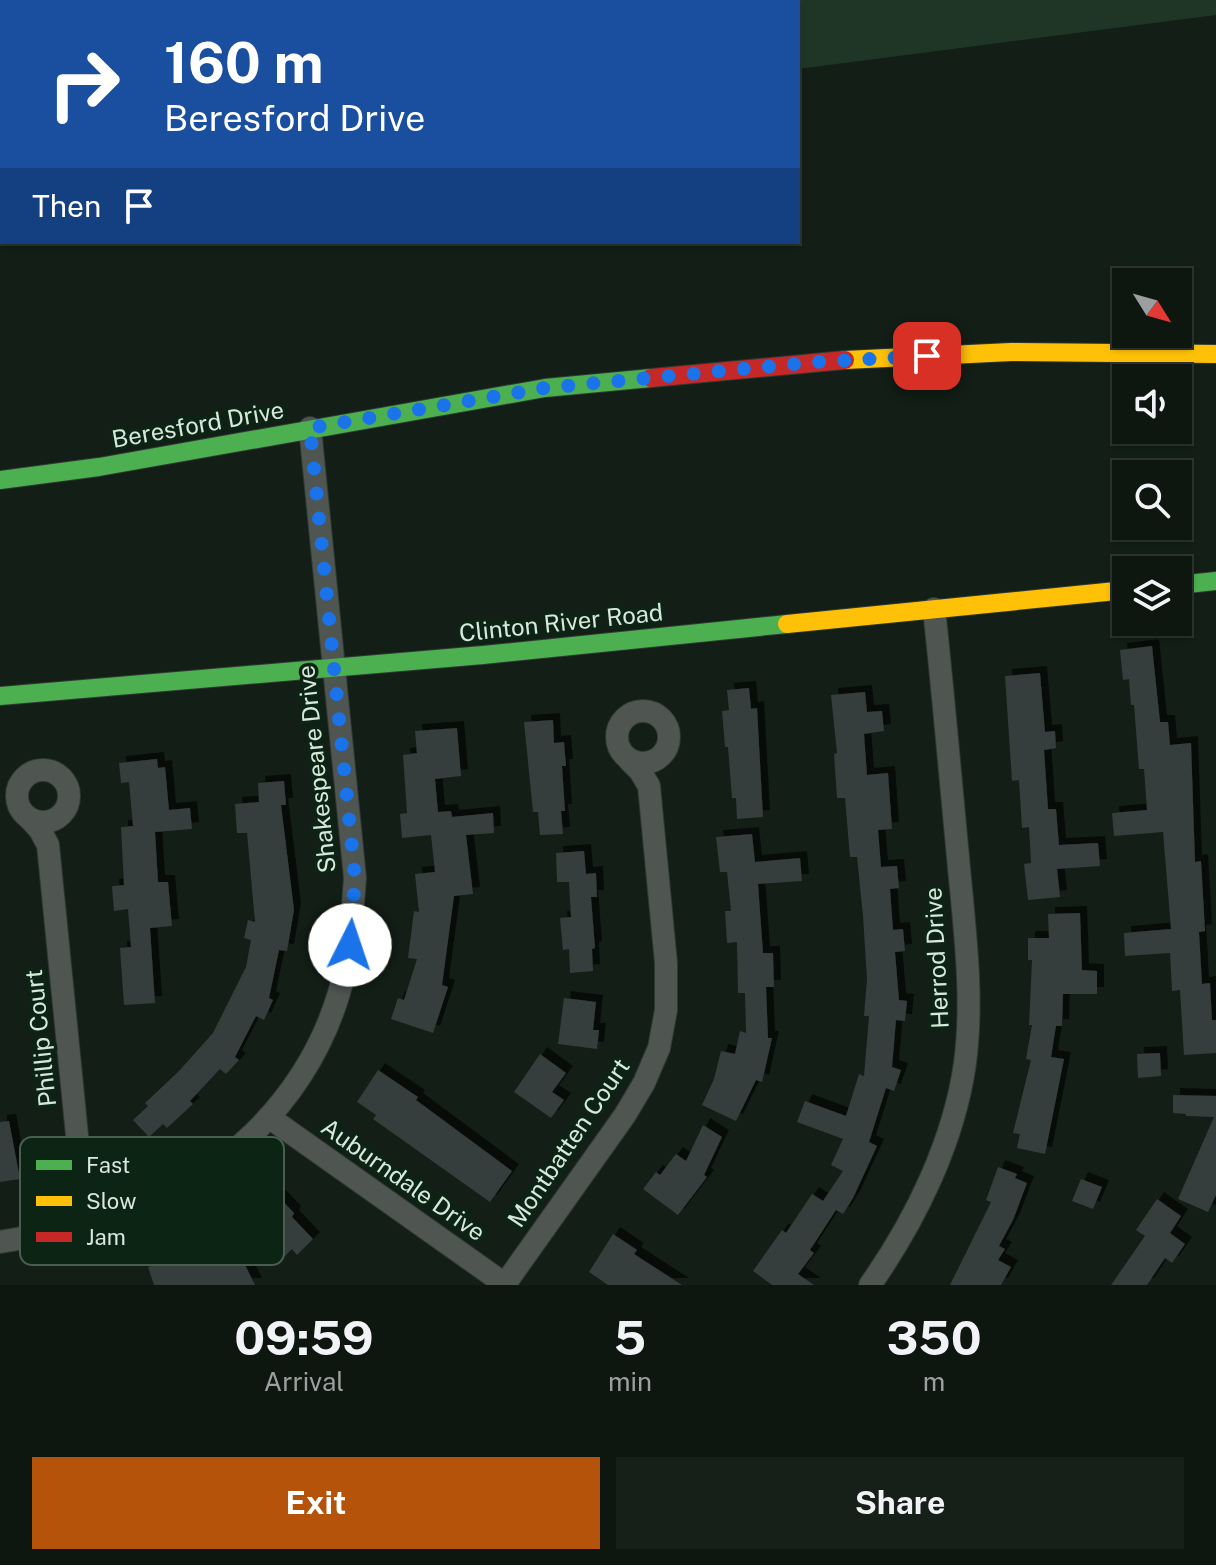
<!DOCTYPE html>
<style>
:root{--surface:#0e1610;--page:#171f19;--text:#f1f3f6;--muted:#9b9f9f;--line:#2e3530;--accent:#b45309}
body{margin:0;font-family:"Public Sans",sans-serif;background:var(--page);color:var(--text);height:100vh;display:flex;flex-direction:column;font-size:30px;white-space:nowrap}
*{box-sizing:border-box;margin:0}
p{font-size:26px;color:var(--muted)}
.icon{flex:none;width:44px;height:44px;fill:none;stroke:currentColor;stroke-width:2;stroke-linecap:round;stroke-linejoin:round}
.map{position:relative;height:1285px;overflow:hidden}
.drawer{display:flex;flex-direction:column;background:var(--surface);flex:1}
.drawer>*{flex:none}
.banner{position:absolute;left:0px;top:0px;width:800px;height:244px;box-shadow:0 2px 6px #0004,0 0 0 2px var(--line);background:#1a4fa0;color:#fff;overflow:hidden}
.needle{width:52px;rotate:127deg}
.fabs{position:absolute;left:1112px;top:268px;display:grid;gap:16px}
.fabs a{display:grid;place-items:center;width:80px;height:80px;border-radius:0px;background:var(--surface);box-shadow:0 2px 6px #0004,0 0 0 2px var(--line);font-size:40px}
.pin{position:absolute;display:grid;place-items:center;width:68px;height:68px;color:#fff;margin:-34px;border-radius:16px;box-shadow:0 4px 12px #0006}
.me{position:absolute;width:88px;margin:-44px;rotate:4deg;stroke-linejoin:round;filter:drop-shadow(0 0 6px #0008)}
.turn{display:flex;align-items:center;gap:28px;height:168px;padding:0 32px;font-size:36px}
.turn .icon{width:104px;height:104px;stroke-width:2.5}
.turn b{display:block;font-size:56px;line-height:68px}
.then{display:flex;align-items:center;height:76px;padding:0 32px;background:#0003;gap:16px;font-size:30px}
.eta{display:flex;justify-content:space-evenly;align-items:center;height:136px;text-align:center}
.eta b{font-size:48px;font-weight:700;line-height:56px}
.action{display:flex;gap:16px;margin-top:auto;padding:16px 32px}
.action a{flex:1;height:92px;border-radius:0px;background:var(--accent);color:#fff;font-size:32px;font-weight:700;line-height:92px;text-align:center}
.action a+a{background:var(--page);color:var(--text)}
.map>svg:first-child{display:block}
.green{fill:#1f3626}
.building{fill:#353d3e;filter:url(#shadow)}
.lines{fill:none;stroke-linecap:round;stroke-linejoin:round}
.street-casing{stroke:#2f3933;stroke-width:24}
.fast-casing{stroke:#2f3933;stroke-width:20}
.slow-casing{stroke:#2f3933;stroke-width:20}
.jam-casing{stroke:#2f3933;stroke-width:20}
.street{stroke:#4f5550;stroke-width:22}
.fast{stroke:#4caf50;stroke-width:18}
.slow{stroke:#ffc107;stroke-width:18}
.jam{stroke:#c62828;stroke-width:18}
.route{stroke:#1a73e8;stroke-width:14;stroke-dasharray:0 25.2}
.labels{text-anchor:middle;stroke-width:7;stroke-linejoin:round;paint-order:stroke}
.street-label{font-size:24px;fill:#d9e7dc;stroke:#0c2414}
.key{fill:#0c2414;stroke:#4a5e50;stroke-width:2}
.key-label{font-size:22px;fill:#d9e7dc}
</style>
<div class="map">
<svg width="1216" height="1285" viewBox="0 0 1216 1285">
<defs>
<filter id="shadow"><feDropShadow dx="7" dy="-7" stdDeviation="0" flood-color="#0009"/></filter>
</defs>
<rect width="100%" height="100%" fill="#121e16"/>
<path class="green" d="M 0,0 L 1216,0 L 1216,15 L 798,69 L 798,2 L 2,2 L 0,171 Z"/>
<g class="building">
<path d="M 1152,646 L 1160,722 L 1168,722 L 1170,745 L 1191,743 L 1195,862 L 1201,861 L 1205,931 L 1199,932 L 1202,984 L 1210,983 L 1212,1020 L 1216,1020 L 1216,1053 L 1184,1055 L 1180,990 L 1172,991 L 1170,953 L 1125,956 L 1124,933 L 1171,929 L 1163,832 L 1114,836 L 1112,813 L 1147,810 L 1144,769 L 1139,769 L 1134,705 L 1131,705 L 1129,679 L 1123,680 L 1120,650 Z"/>
<path d="M 1040,673 L 1045,732 L 1055,731 L 1056,748 L 1044,750 L 1048,809 L 1056,809 L 1059,845 L 1098,843 L 1100,866 L 1057,869 L 1060,897 L 1028,900 L 1024,864 L 1031,863 L 1029,827 L 1022,828 L 1019,780 L 1012,781 L 1005,676 Z"/>
<path d="M 749,688 L 751,709 L 757,708 L 763,817 L 737,819 L 736,798 L 732,798 L 728,747 L 725,747 L 722,711 L 729,710 L 727,690 Z"/>
<path d="M 865,692 L 867,712 L 882,711 L 884,731 L 864,734 L 867,775 L 888,773 L 892,829 L 878,830 L 881,867 L 897,866 L 899,888 L 890,889 L 893,930 L 903,929 L 905,951 L 895,952 L 899,1000 L 907,1001 L 905,1021 L 896,1020 L 892,1067 L 901,1070 L 894,1091 L 886,1088 L 869,1142 L 877,1146 L 853,1198 L 843,1214 L 836,1210 L 810,1250 L 814,1253 L 798,1274 L 814,1285 L 772,1285 L 753,1271 L 782,1230 L 786,1233 L 812,1194 L 823,1201 L 843,1171 L 831,1165 L 843,1139 L 797,1122 L 805,1101 L 846,1116 L 859,1074 L 864,1076 L 869,1016 L 864,1016 L 867,979 L 863,916 L 857,857 L 850,857 L 845,798 L 837,798 L 834,754 L 837,753 L 831,695 Z"/>
<path d="M 553,720 L 554,743 L 564,742 L 566,766 L 562,766 L 565,811 L 561,811 L 563,834 L 540,835 L 538,812 L 533,812 L 524,722 Z"/>
<path d="M 457,728 L 461,776 L 435,779 L 438,812 L 451,811 L 452,817 L 493,813 L 494,833 L 466,835 L 473,894 L 454,896 L 442,985 L 448,987 L 433,1033 L 391,1019 L 398,998 L 404,1000 L 417,959 L 408,958 L 414,911 L 419,912 L 415,874 L 435,872 L 431,835 L 402,838 L 400,814 L 407,813 L 403,755 L 417,753 L 415,731 Z"/>
<path d="M 157,759 L 158,768 L 165,767 L 169,810 L 190,808 L 192,829 L 155,832 L 158,882 L 168,882 L 172,926 L 150,928 L 155,1003 L 124,1005 L 120,948 L 131,947 L 128,909 L 114,911 L 112,886 L 124,885 L 121,827 L 133,826 L 129,782 L 121,783 L 119,763 Z"/>
<path d="M 284,781 L 286,805 L 281,805 L 294,910 L 287,951 L 279,950 L 269,998 L 273,1000 L 264,1020 L 256,1016 L 235,1057 L 239,1060 L 226,1074 L 220,1069 L 190,1101 L 193,1104 L 167,1128 L 163,1124 L 149,1137 L 133,1120 L 148,1106 L 145,1103 L 179,1071 L 213,1033 L 246,967 L 251,940 L 244,938 L 248,920 L 255,922 L 247,833 L 237,833 L 235,804 L 259,802 L 258,783 Z"/>
<path d="M 752,834 L 755,862 L 800,858 L 802,881 L 758,884 L 763,953 L 773,953 L 774,987 L 766,987 L 768,1038 L 772,1038 L 762,1082 L 756,1080 L 736,1121 L 702,1105 L 714,1079 L 721,1051 L 735,1054 L 740,1031 L 746,1033 L 745,993 L 738,993 L 737,942 L 727,943 L 725,911 L 731,911 L 727,872 L 720,872 L 716,837 Z"/>
<path d="M 584,851 L 586,874 L 596,873 L 597,897 L 591,897 L 595,948 L 592,949 L 593,971 L 570,973 L 569,949 L 563,950 L 560,918 L 571,917 L 569,882 L 557,882 L 556,853 Z"/>
<path d="M 1080,913 L 1082,970 L 1097,971 L 1097,994 L 1063,994 L 1062,1026 L 1056,1026 L 1051,1057 L 1064,1059 L 1045,1154 L 1017,1148 L 1020,1134 L 1013,1133 L 1031,1060 L 1026,1059 L 1032,1025 L 1029,1025 L 1032,960 L 1028,960 L 1028,938 L 1049,938 L 1048,914 Z"/>
<path d="M 564,998 L 596,1002 L 593,1030 L 599,1030 L 597,1049 L 558,1044 Z"/>
<path d="M 1160,1053 L 1161,1076 L 1138,1078 L 1137,1054 Z"/>
<path d="M 540,1054 L 566,1073 L 552,1092 L 564,1100 L 551,1118 L 514,1092 Z"/>
<path d="M 378,1070 L 418,1097 L 416,1100 L 512,1171 L 490,1202 L 373,1119 L 376,1115 L 357,1102 Z"/>
<path d="M 1173,1095 L 1216,1096 L 1216,1195 L 1208,1212 L 1178,1199 L 1214,1117 L 1186,1116 L 1186,1114 L 1173,1113 Z"/>
<path d="M 9,1121 L 20,1179 L 0,1182 L 0,1122 Z"/>
<path d="M 703,1125 L 722,1137 L 704,1175 L 707,1177 L 678,1215 L 643,1189 L 656,1172 L 660,1175 L 676,1154 L 686,1161 Z"/>
<path d="M 998,1167 L 1017,1174 L 1015,1178 L 1027,1183 L 1013,1220 L 999,1246 L 1005,1249 L 998,1260 L 1011,1267 L 1001,1285 L 950,1285 L 991,1202 L 986,1200 Z"/>
<path d="M 1081,1179 L 1102,1187 L 1093,1209 L 1072,1201 Z"/>
<path d="M 276,1194 L 294,1213 L 292,1217 L 313,1239 L 297,1255 L 292,1249 L 276,1265 L 241,1228 Z"/>
<path d="M 1157,1199 L 1181,1216 L 1170,1233 L 1185,1244 L 1172,1263 L 1165,1258 L 1147,1285 L 1111,1285 L 1145,1236 L 1136,1230 Z"/>
<path d="M 228,1231 L 255,1285 L 154,1285 L 148,1267 L 202,1250 L 200,1245 Z"/>
<path d="M 613,1234 L 637,1250 L 634,1254 L 682,1285 L 608,1285 L 589,1272 Z"/>
</g>
<g class="lines">
<g class="street-casing">
<g id="street">
<circle cx="643" cy="737" r="26"/>
<circle cx="43" cy="796" r="26"/>
<path d="M 29,818 L 40,830 L 48,845 L 86,1225"/>
<path d="M 270,1118 L 506,1285"/>
<path d="M 0,1242 C 38,1235 77,1230 114,1218 C 219,1184 307,1100 339,993 C 350,956 352,917 355,878 L 310,428"/>
<path d="M 505,1284 L 625,1115 L 644,1083 L 659,1048 L 666,1010 L 666,963 L 649,786 L 640,771 L 629,760"/>
<path d="M 870,1285 C 915,1221 954,1142 965,1063 C 974,995 964,925 958,857 C 950,774 943,691 934,609"/>
</g>
</g>
<g class="fast-casing">
<g id="fast">
<path d="M 0,480 L 99,467 L 545,388 L 651,378"/>
<path d="M 1178,585 L 1216,581"/>
<path d="M 0,696 L 483,655 L 787,624"/>
</g>
</g>
<g class="slow-casing">
<g id="slow">
<path d="M 845,360 L 1011,352 L 1216,354"/>
<path d="M 787,624 L 1126,590"/>
</g>
</g>
<g class="jam-casing">
<path id="jam" d="M 651,378 L 845,360"/>
</g>
<use href="#street" class="street"/>
<use href="#fast" class="fast"/>
<use href="#slow" class="slow"/>
<use href="#jam" class="jam"/>
</g>
<g class="lines">
<path class="route" d="M 350,945 L 355,878 L 310,428 L 545,388 L 815,362 L 927,356"/>
</g>
<g class="labels">
<g class="street-label">
<text transform="translate(198 425) rotate(-10)" y="8">Beresford Drive</text>
<text transform="translate(561 623) rotate(-6)" y="8">Clinton River Road</text>
<text transform="translate(317 769) rotate(-96)" y="8">Shakespeare Drive</text>
<text transform="translate(937 958) rotate(-93)" y="8">Herrod Drive</text>
<text transform="translate(41 1038) rotate(-96)" y="8">Phillip Court</text>
<text transform="translate(569 1143) rotate(-56)" y="8">Montbatten Court</text>
<text transform="translate(403 1180) rotate(35)" y="8">Auburndale Drive</text>
</g>
</g>
<rect x="20" y="1137" width="264" height="128" rx="12" class="key"/>
<rect x="36" y="1160" width="36" height="10" fill="#4caf50"/>
<rect x="36" y="1196" width="36" height="10" fill="#ffc107"/>
<rect x="36" y="1232" width="36" height="10" fill="#c62828"/>
<g class="key-label">
<text x="86" y="1173">Fast</text>
<text x="86" y="1209">Slow</text>
<text x="86" y="1245">Jam</text>
</g>
</svg>
<div class="fabs">
<a><svg class="needle" viewBox="-14 -14 28 28"><path d="M0-13l5 13h-10z" fill="#e53935"/><path d="M0 13l5-13h-10z" fill="#9b9f9f"/></svg></a>
<a><svg class="icon" aria-label="sound" viewBox="0 0 24 24"><path d="M4 9h4l5-4v14l-5-4H4zM17 9q2 3 0 6"/></svg></a>
<a><svg class="icon" aria-label="search" viewBox="0 0 24 24"><circle cx="10" cy="10" r="6"/><path d="M15 15l6 6"/></svg></a>
<a><svg class="icon" aria-label="layers" viewBox="0 0 24 24"><path d="M12 4l9 5-9 5-9-5zM3 14l9 5 9-5"/></svg></a>
</div>
<div class="pin" style="left:927px;top:356px;background:#d93025"><svg class="icon" aria-label="arrive" viewBox="0 0 24 24"><path d="M6 21V4h12l-3 4 3 4H6"/></svg></div>
<svg class="me" style="left:350px;top:945px" viewBox="-20 -20 40 40"><circle r="19" fill="#fff"/><path d="M0-13L10 11 0 6-10 11z" fill="#1a73e8"/></svg>
<div class="banner">
<div class="turn"><svg class="icon" aria-label="right" viewBox="0 0 24 24"><path d="M7 20v-9h11M14 6l5 5-5 5"/></svg><div><b>160 m</b>Beresford Drive</div></div>
<div class="then">Then<svg class="icon" aria-label="arrive" viewBox="0 0 24 24"><path d="M6 21V4h12l-3 4 3 4H6"/></svg></div>
</div>
</div>
<section class="drawer">
<div class="eta">
<div><b>09:59</b><p>Arrival</p></div>
<div><b>5</b><p>min</p></div>
<div><b>350</b><p>m</p></div>
</div>
<div class="action"><a>Exit</a><a>Share</a></div>
</section>
